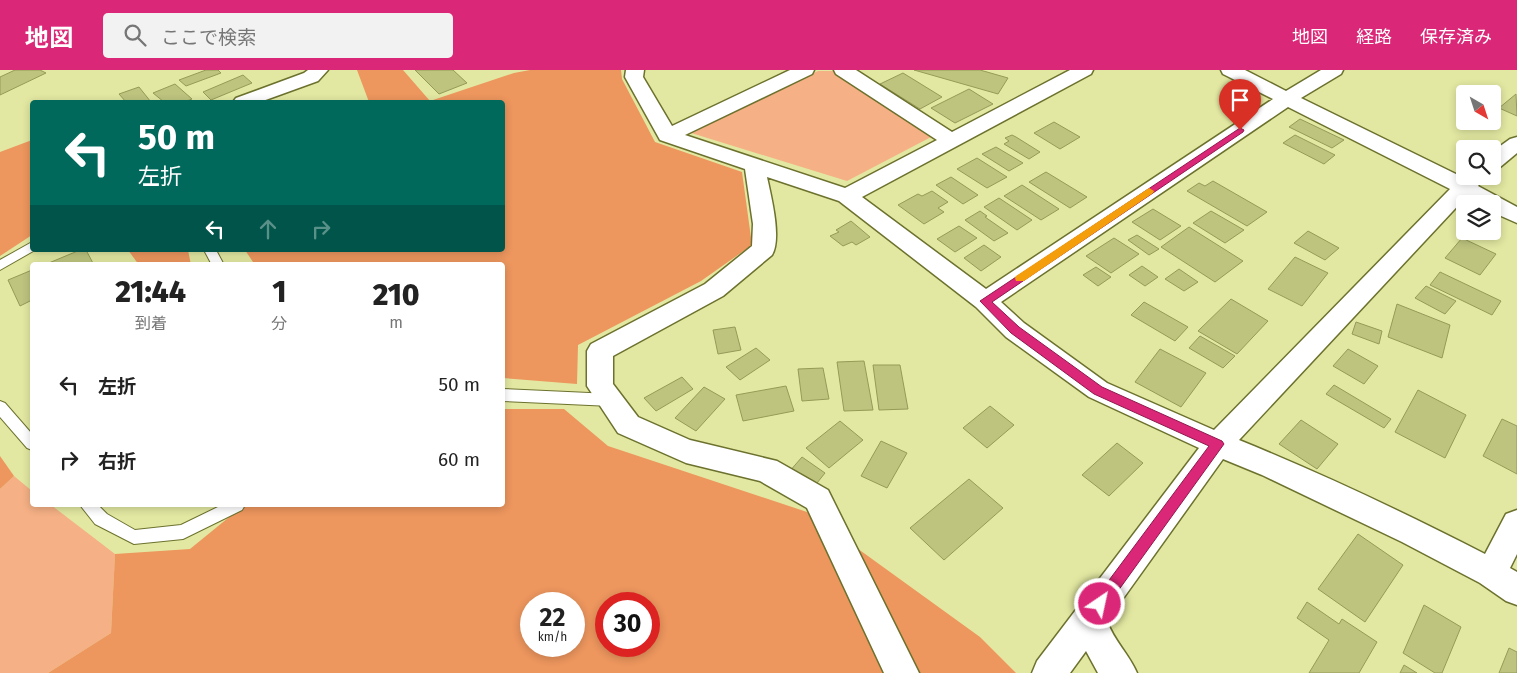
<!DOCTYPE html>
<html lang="ja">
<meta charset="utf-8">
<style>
:root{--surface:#fff;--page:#f2f2f2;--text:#222;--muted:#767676;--accent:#db2777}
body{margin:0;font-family:"Fira Sans","Noto Sans JP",sans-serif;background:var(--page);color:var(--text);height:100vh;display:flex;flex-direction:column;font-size:19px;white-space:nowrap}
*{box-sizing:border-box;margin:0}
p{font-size:16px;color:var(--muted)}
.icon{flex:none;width:28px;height:28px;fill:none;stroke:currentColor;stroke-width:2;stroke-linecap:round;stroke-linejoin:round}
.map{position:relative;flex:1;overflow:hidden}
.sheet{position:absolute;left:30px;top:192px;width:475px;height:245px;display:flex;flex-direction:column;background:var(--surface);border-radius:5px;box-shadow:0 2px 8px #0003}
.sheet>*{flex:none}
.banner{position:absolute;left:30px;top:30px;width:475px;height:152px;border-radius:5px;box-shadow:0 2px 8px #0003;background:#00695c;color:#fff;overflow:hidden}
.needle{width:32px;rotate:141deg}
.buttons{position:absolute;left:1456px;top:15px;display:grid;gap:10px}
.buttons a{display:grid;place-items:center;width:45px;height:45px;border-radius:5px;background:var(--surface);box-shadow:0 2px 8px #0003;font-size:25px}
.speed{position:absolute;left:520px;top:522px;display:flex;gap:10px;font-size:25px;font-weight:700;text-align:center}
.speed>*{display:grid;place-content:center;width:65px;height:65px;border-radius:50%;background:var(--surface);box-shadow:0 2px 8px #0003;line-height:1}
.speed small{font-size:12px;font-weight:400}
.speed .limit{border:8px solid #d22;background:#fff;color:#111}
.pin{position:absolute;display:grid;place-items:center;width:42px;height:42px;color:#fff;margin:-51px -21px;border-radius:50% 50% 50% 0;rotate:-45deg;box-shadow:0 0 5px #0007}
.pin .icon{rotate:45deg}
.me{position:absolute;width:55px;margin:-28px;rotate:34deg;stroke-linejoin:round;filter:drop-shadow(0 0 4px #0008)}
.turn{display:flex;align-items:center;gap:18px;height:105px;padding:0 25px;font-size:22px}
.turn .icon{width:65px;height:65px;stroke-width:2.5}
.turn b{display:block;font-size:35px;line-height:42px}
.lanes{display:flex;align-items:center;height:48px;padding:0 25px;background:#0003;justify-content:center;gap:25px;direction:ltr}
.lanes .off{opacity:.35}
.eta{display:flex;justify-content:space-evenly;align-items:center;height:85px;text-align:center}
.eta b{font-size:30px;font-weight:800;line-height:35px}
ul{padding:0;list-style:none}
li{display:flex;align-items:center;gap:15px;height:75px;padding:0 25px}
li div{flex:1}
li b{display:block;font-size:19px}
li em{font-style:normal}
header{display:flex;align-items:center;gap:30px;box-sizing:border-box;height:70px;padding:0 25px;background:var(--accent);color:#fff}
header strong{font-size:24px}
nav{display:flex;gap:28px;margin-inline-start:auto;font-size:18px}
.search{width:350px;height:45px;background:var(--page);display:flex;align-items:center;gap:12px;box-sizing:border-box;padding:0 18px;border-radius:5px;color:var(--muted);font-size:19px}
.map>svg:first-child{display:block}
.green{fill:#f5b085}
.forest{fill:#ed965e;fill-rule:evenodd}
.building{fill:#bec47e;stroke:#959b57}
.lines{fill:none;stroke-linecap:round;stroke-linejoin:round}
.lane-casing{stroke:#6c712d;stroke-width:2}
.street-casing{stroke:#6c712d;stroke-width:3}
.lane{fill:#fff;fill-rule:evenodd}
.street{fill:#fff;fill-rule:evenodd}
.route{fill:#db2777;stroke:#8e194d}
.slow{fill:#f59e0b}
</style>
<header>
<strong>地図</strong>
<div class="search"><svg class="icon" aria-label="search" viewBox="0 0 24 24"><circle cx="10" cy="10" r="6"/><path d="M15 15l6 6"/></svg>ここで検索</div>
<nav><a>地図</a><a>経路</a><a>保存済み</a></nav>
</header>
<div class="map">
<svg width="1517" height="603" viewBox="0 0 1517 603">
<rect width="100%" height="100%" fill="#e2e8a1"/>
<g class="green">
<path d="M 818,1 L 835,1 L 933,66 L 847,111 L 688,62 Z"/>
<path d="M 14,406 L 32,421 L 32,435 L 51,435 L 115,484 L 111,563 L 48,603 L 0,603 L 0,419 Z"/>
</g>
<g class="forest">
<path d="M 357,0 L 403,0 L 430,31 L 514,3 L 530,0 L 621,0 L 622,9 L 655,72 L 742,102 L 752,175 L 701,211 L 578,275 L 577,314 L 503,308 L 502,195 L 255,195 L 245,180 L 502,180 L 502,32 L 369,32 Z"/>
<path d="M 32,70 L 32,165 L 0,186 L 0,82 Z"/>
<path d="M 128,180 L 188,180 L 191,195 L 139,195 Z"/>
<path d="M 503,339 L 564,339 L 608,376 L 807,442 L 980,567 L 1016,603 L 48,603 L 111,563 L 115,484 L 190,479 L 244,435 L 502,435 ZM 531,534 L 574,534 L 574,576 L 531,576 ZM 606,534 L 649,534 L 649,576 L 606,576 Z"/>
<path d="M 0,386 L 14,406 L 0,419 Z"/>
</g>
<g class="building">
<path d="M 15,0 L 40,0 L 46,3 L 0,25 L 0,7 Z"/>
<path d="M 206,0 L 218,0 L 221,3 L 186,16 L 179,10 Z"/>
<path d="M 415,0 L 453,0 L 467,13 L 439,24 Z"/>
<path d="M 914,0 L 980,0 L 1008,8 L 998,24 Z"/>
<path d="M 903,3 L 942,27 L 920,39 L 880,14 Z"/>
<path d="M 243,5 L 252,13 L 211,30 L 203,22 Z"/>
<path d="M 175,14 L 192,29 L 184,32 L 164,32 L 153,23 Z"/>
<path d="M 139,17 L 151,32 L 126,32 L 119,24 Z"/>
<path d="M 969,19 L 993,34 L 955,53 L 931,38 Z"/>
<path d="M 1516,24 L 1517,46 L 1499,38 Z"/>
<path d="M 1300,49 L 1344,70 L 1332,78 L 1289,57 Z"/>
<path d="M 1054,52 L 1080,67 L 1060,79 L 1034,63 Z"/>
<path d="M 1012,65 L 1016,67 L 1040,82 L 1029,89 L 1004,74 L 1009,71 L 1005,68 Z"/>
<path d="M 1295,65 L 1335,85 L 1324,94 L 1283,73 Z"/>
<path d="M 996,77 L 1023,93 L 1009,101 L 982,84 Z"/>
<path d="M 977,88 L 1007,107 L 987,118 L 957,99 Z"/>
<path d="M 1046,102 L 1087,127 L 1070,138 L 1029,112 Z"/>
<path d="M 951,107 L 978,125 L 963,134 L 936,115 Z"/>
<path d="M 1213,111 L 1267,142 L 1247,156 L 1187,121 L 1199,113 L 1205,116 Z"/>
<path d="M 1022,115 L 1059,139 L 1041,150 L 1004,126 Z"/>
<path d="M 932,121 L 948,132 L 938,138 L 944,142 L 924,154 L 898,135 L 918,124 L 922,126 Z"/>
<path d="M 999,128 L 1032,150 L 1017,160 L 984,137 Z"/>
<path d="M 1153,139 L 1181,156 L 1160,170 L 1132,152 Z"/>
<path d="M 980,141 L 987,146 L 985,147 L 1008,163 L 994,171 L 965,150 Z"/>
<path d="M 1211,141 L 1244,160 L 1225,173 L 1193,153 Z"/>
<path d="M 851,151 L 870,167 L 856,175 L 852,172 L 843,176 L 830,166 L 839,162 L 836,160 Z"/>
<path d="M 959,156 L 977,168 L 955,182 L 937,169 Z"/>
<path d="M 1189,157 L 1243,191 L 1215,212 L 1161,177 Z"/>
<path d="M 1308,161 L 1339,178 L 1325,190 L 1294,173 Z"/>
<path d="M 1137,165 L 1159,179 L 1149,185 L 1128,170 Z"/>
<path d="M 1114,168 L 1139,184 L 1111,203 L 1086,186 Z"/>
<path d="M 1462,168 L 1496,184 L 1480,205 L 1445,188 Z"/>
<path d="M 984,175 L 1001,187 L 981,201 L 964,188 Z"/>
<path d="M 80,180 L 86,180 L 94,195 L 44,195 Z"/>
<path d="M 1295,187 L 1328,203 L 1302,236 L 1268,219 Z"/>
<path d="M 1142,196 L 1158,207 L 1145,216 L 1129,205 Z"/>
<path d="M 1096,197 L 1111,207 L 1098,216 L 1083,205 Z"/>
<path d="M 1179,199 L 1198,212 L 1184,221 L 1165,209 Z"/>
<path d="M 32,200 L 32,230 L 20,236 L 8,210 Z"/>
<path d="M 1440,202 L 1501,231 L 1492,245 L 1430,215 Z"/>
<path d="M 1426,216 L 1456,231 L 1445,244 L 1415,228 Z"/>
<path d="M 1231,229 L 1268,251 L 1237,284 L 1198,261 Z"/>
<path d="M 1144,232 L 1188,257 L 1175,271 L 1131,245 Z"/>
<path d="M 1397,234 L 1450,255 L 1442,288 L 1388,267 Z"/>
<path d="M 1356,252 L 1382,261 L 1379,274 L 1352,264 Z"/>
<path d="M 735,257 L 741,280 L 718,284 L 713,260 Z"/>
<path d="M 1200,266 L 1235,286 L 1223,298 L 1189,278 Z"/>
<path d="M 756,278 L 770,290 L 740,310 L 726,297 Z"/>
<path d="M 1160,279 L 1206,303 L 1181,337 L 1135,312 Z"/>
<path d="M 1348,279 L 1378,296 L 1364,314 L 1333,296 Z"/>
<path d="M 864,291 L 873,340 L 844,341 L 837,292 Z"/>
<path d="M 873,295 L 900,295 L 908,339 L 879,340 Z"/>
<path d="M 823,298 L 829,329 L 802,331 L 798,299 Z"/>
<path d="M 682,307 L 693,319 L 656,341 L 644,328 Z"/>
<path d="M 1334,315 L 1391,349 L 1384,358 L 1326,324 Z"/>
<path d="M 786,316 L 794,341 L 743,351 L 736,325 Z"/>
<path d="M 704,317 L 725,329 L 696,361 L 675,348 Z"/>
<path d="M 1418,320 L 1466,345 L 1445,388 L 1395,362 Z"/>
<path d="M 990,336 L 1014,355 L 987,378 L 963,358 Z"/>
<path d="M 1502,349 L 1517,356 L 1517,404 L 1483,386 Z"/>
<path d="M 1301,350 L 1338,374 L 1317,399 L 1279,374 Z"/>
<path d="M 840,351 L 863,370 L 829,398 L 806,378 Z"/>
<path d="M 881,371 L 907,383 L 887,418 L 861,406 Z"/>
<path d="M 1117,373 L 1143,393 L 1109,426 L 1082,405 Z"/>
<path d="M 802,387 L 825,403 L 813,418 L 789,402 Z"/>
<path d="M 969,409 L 1003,438 L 944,490 L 910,458 Z"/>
<path d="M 1358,464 L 1403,495 L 1365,552 L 1318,519 Z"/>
<path d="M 1307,532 L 1339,554 L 1342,549 L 1377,572 L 1359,603 L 1309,603 L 1329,570 L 1297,548 Z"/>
<path d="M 1424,535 L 1461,557 L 1442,603 L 1435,603 L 1403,583 Z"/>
<path d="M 1509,578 L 1517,582 L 1517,603 L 1499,603 Z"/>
<path d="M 1404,595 L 1417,603 L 1400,603 Z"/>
</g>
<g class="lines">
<g class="lane-casing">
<g id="lane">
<path d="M 32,172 L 32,180 L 35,180 L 0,200 L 0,190 Z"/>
<path d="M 204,180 L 216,180 L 224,195 L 212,195 Z"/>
<path d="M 502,319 L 611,324 L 616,326 L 618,330 L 616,334 L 611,336 L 502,331 Z"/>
<path d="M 0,331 L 5,333 L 32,364 L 32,380 L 27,378 L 0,347 Z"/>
<path d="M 80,435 L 98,435 L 107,444 L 135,460 L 181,455 L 222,435 L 245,435 L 242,440 L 183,469 L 134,474 L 95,454 Z"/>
</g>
</g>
<g class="street-casing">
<g id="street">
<path d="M 308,0 L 328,0 L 318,11 L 260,32 L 233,32 L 236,28 L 304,3 Z"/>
<path d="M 626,0 L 644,0 L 643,7 L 672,56 L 790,0 L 814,0 L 812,4 L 685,65 L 845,118 L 937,70 L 836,4 L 834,0 L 856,0 L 952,62 L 1070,0 L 1093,0 L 1091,4 L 862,127 L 986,219 L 1273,29 L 1223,4 L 1221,0 L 1245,0 L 1286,21 L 1321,0 L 1343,0 L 1341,4 L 1301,28 L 1462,107 L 1465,104 L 1465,106 L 1486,106 L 1478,116 L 1517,137 L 1517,153 L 1492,142 L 1492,134 L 1478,134 L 1466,127 L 1239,370 C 1323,404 1405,443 1485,484 L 1506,444 L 1517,440 L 1517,484 L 1510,498 L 1517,502 L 1517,535 L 1506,531 L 1480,513 L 1402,472 L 1262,405 L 1223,389 L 1107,551 C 1114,571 1129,584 1137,603 L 1098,603 L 1086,581 L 1070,603 L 1032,603 L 1037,591 L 1199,378 L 1089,327 L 1006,267 L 976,237 L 839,131 L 767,107 C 771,126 782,168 772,185 L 723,226 L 613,286 L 613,314 L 638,347 L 690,370 L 777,391 L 828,420 L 919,603 L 884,603 L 807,438 L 760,411 L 686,393 L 618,363 L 587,316 L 587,281 L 591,274 L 705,214 L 752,176 L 753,154 L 745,99 L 660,70 L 625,7 ZM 1288,37 L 1450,119 L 1214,360 L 1107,313 L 1024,253 L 1001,232 Z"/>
<path d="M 1517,67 L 1517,83 L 1499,98 L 1492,99 L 1492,82 L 1510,69 Z"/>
</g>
</g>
<use href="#lane" class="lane"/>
<use href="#street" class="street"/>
</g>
<path class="route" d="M 1240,58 L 1244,60 L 1243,62 L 992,232 L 1019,257 L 1102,317 L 1222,371 L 1224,374 L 1105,539 L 1100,541 L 1095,539 L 1093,534 L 1095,529 L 1209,376 L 1094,324 L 1011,263 L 980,231 Z"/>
<path class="slow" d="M 1149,118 L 1154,121 L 1153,123 L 1024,211 L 1016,211 L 1015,208 L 1016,206 Z"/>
</svg>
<div class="buttons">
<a><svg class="needle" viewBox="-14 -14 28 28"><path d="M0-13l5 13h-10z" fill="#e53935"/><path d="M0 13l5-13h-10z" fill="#767676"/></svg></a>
<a><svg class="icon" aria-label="search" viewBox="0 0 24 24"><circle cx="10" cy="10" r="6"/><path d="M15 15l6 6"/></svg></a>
<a><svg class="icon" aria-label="layers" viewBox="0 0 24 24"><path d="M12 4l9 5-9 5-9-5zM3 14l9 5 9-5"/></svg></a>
</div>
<div class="speed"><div>22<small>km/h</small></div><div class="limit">30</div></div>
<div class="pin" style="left:1240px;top:60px;background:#d93025"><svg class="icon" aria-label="arrive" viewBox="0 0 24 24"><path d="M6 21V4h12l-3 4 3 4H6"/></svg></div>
<svg class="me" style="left:1100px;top:534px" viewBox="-20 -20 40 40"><circle r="17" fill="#db2777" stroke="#fff" stroke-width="3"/><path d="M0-11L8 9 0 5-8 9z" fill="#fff"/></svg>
<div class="banner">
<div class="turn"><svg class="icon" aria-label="left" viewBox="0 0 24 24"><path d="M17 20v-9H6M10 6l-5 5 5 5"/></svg><div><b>50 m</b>左折</div></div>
<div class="lanes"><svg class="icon" aria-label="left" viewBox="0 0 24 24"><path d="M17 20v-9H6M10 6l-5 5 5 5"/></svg><svg class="icon off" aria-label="ahead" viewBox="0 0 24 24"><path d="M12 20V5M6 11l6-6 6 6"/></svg><svg class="icon off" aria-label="right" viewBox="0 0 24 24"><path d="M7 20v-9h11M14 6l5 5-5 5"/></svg></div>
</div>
<section class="sheet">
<div class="eta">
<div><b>21:44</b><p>到着</p></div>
<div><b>1</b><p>分</p></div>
<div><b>210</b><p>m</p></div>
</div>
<ul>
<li><svg class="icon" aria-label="left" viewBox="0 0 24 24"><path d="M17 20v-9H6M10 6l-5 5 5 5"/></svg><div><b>左折</b></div><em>50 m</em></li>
<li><svg class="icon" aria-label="right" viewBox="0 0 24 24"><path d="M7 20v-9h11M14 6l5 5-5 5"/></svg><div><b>右折</b></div><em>60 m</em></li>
</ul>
</section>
</div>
